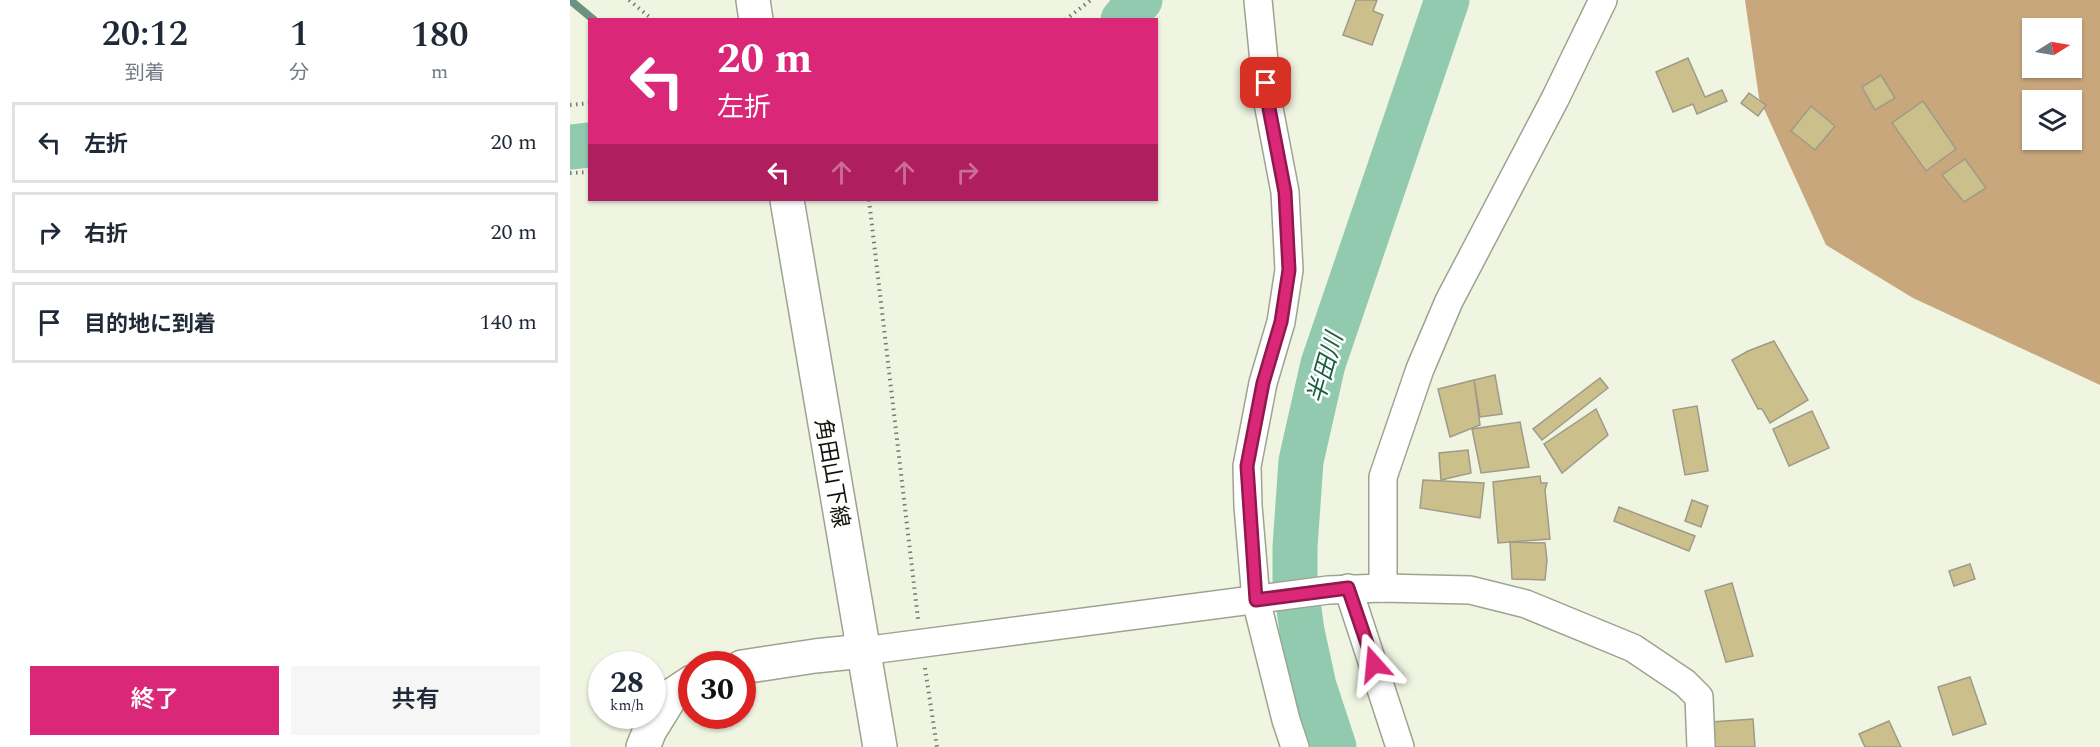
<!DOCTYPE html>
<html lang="ja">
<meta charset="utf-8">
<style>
:root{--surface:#fff;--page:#f6f6f7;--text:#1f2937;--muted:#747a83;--line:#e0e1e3;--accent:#db2777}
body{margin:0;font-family:Spectral,"Noto Sans JP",serif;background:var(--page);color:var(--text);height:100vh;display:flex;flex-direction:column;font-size:22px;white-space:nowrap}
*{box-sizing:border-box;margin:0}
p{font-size:20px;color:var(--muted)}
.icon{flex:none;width:33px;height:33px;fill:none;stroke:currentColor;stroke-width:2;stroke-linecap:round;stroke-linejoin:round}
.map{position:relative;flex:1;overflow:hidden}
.panel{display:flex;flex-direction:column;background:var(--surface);width:570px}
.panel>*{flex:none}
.banner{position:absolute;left:18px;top:18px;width:570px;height:183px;border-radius:0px;box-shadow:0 2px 4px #0004;background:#db2777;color:#fff;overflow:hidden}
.needle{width:39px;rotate:79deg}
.buttons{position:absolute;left:1452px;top:18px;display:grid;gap:12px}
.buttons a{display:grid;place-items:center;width:60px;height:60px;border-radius:0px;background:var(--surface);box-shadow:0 2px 4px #0004;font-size:30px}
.speed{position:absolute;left:18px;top:651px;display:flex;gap:12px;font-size:30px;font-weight:700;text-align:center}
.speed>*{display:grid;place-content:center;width:78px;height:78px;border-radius:50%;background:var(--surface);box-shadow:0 2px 4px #0004;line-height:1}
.speed small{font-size:15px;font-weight:400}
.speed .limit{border:9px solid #d22;background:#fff;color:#111}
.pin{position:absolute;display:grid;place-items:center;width:51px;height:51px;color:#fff;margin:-26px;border-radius:12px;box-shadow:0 3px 9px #0006}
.me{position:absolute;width:66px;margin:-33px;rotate:342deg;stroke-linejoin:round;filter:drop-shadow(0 0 4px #0008)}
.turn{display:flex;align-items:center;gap:21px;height:126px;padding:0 30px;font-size:27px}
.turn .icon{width:78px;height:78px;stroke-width:2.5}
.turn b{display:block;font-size:42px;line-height:51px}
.lanes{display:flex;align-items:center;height:57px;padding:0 30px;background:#0003;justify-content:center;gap:30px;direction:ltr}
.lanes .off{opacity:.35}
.eta{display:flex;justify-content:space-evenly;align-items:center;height:102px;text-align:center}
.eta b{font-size:36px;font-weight:600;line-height:42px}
.primary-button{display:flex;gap:12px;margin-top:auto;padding:12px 30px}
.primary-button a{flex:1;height:69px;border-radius:0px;background:var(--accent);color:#fff;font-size:24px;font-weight:600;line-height:69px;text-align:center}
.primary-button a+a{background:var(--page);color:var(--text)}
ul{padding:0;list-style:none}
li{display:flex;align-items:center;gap:18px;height:81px;margin:0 12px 9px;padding:0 18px;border:3px solid var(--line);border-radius:0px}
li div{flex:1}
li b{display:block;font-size:22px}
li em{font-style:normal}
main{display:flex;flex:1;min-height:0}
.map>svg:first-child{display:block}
.forest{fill:#c9a77c;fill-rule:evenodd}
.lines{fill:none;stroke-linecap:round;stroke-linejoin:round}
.stream{stroke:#6c937f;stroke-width:8}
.river{stroke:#92cab0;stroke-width:45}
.building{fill:#cbbf8b;stroke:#9f9a89;stroke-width:1.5}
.minor-casing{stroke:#9ea391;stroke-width:30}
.tertiary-casing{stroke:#9ea391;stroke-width:36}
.secondary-casing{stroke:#9ea391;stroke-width:36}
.path{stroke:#777a6e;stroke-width:4;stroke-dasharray:1.5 4.5;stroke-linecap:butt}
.minor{stroke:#fff;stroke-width:27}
.tertiary{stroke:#fff;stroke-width:33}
.secondary{stroke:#fff;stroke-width:33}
.route-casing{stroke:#8e194d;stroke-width:15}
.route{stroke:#db2777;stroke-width:10}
.labels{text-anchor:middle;stroke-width:5;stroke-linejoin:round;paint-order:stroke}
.street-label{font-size:22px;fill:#12130d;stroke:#fff}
.water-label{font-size:24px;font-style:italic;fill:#185d44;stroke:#fff}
</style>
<main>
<section class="panel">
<div class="eta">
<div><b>20:12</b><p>到着</p></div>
<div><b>1</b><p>分</p></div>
<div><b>180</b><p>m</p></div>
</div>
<ul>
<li><svg class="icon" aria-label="left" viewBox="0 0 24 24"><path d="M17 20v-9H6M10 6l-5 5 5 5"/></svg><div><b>左折</b></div><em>20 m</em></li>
<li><svg class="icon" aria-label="right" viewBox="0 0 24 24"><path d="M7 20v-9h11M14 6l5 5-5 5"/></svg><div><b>右折</b></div><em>20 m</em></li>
<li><svg class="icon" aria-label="arrive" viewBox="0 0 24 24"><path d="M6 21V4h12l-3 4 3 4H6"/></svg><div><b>目的地に到着</b></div><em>140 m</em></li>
</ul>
<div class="primary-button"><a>終了</a><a>共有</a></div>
</section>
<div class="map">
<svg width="1530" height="747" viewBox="0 0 1530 747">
<rect width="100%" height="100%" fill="#f0f5e2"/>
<path class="forest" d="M 1175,0 L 1530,0 L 1530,385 L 1343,298 L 1256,245 L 1189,98 ZM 1462,28 L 1502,28 L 1502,68 L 1462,68 ZM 1462,100 L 1502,100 L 1502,140 L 1462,140 Z"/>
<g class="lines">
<path class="stream" d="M 0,0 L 24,20"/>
<g class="river">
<path d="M 553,20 L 570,0"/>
<path d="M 0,147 L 20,145"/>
<path d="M 764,747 L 744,686 L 732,631 L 725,580 L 725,547 L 731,461 L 753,364 L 877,0"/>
</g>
</g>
<g class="building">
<path d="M 786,0 L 807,0 L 803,11 L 813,15 L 802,45 L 773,35 Z"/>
<path d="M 1118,58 L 1135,97 L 1152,90 L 1157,101 L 1127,114 L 1123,104 L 1103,112 L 1086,72 Z"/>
<path d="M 1311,75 L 1325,98 L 1305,110 L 1292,87 Z"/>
<path d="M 1179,93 L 1196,105 L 1188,116 L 1171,103 Z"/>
<path d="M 1353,101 L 1386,149 L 1356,171 L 1322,123 Z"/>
<path d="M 1241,106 L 1265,126 L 1245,150 L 1221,131 Z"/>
<path d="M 1395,159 L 1416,188 L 1394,202 L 1372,175 Z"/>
<path d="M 1204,341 L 1238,400 L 1200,423 L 1192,409 L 1188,409 L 1162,360 L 1178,351 Z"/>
<path d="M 925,375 L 932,414 L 910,417 L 904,380 Z"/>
<path d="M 1030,378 L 1038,388 L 972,440 L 963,429 Z"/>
<path d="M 904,380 L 910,425 L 880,437 L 868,389 Z"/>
<path d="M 1127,406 L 1138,471 L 1115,475 L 1103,410 Z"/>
<path d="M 1026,409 L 1038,435 L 992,473 L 974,444 Z"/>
<path d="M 1242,411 L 1259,448 L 1219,466 L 1203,429 Z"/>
<path d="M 950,422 L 959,467 L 911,473 L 902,429 Z"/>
<path d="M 898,450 L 901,473 L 871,480 L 869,453 Z"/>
<path d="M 970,476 L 971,483 L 977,483 L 975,490 L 980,539 L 928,543 L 923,482 Z"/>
<path d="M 853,480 L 914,483 L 910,518 L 850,508 Z"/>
<path d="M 1122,500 L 1138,506 L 1131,527 L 1115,521 Z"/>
<path d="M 1049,507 L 1125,536 L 1119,551 L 1044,521 Z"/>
<path d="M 940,542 L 975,543 L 977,560 L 975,580 L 942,579 Z"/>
<path d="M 1400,564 L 1405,579 L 1384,586 L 1379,571 Z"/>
<path d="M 1162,583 L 1183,656 L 1156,662 L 1135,591 Z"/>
<path d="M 1400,677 L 1416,724 L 1383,735 L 1368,687 Z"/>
<path d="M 1183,719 L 1185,747 L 1142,747 L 1141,722 Z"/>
<path d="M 1319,721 L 1331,747 L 1295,747 L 1289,734 Z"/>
</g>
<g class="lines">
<g class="minor-casing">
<g id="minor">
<path d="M 688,0 L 698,103 L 715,192 L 719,270 L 711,322 L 693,383 L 677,466 L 678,506 L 686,600 L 716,720 L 725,747"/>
<path d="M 778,588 L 830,747"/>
<path d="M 813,588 L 813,477 L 850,369 L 879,301 L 985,99 L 1033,0"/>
<path d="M 293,651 L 758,590 L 813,588 L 900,590 L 956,604 L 1063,648 L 1115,683 L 1129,697 L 1131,747"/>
</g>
</g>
<g class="tertiary-casing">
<g id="tertiary">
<path d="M 172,667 L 245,656 L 293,651"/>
<path d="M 73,747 L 80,730 L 101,696 L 122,682"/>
</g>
</g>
<g class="secondary-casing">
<g id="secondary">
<path d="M 183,0 L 186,20"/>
<path d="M 217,200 L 310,747"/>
</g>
</g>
<g class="path">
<path d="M 59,0 L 83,20"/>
<path d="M 495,20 L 521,0"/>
<path d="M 0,105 L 20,103"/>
<path d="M 0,173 L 20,172"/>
<path d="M 299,200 L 348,619"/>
<path d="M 355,668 L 367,747"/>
</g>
<use href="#minor" class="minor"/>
<use href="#tertiary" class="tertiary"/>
<use href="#secondary" class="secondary"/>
</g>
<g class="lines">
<g class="route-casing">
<path id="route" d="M 696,83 L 698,103 L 715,192 L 719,270 L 711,322 L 693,383 L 677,466 L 686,600 L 778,588 L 804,664"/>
</g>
<use href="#route" class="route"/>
</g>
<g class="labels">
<g class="street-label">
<text transform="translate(263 473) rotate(80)" y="8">角田山下線</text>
</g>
<g class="water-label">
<text transform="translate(755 368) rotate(-74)" y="8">半田川</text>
</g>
</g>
</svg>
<div class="buttons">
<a><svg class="needle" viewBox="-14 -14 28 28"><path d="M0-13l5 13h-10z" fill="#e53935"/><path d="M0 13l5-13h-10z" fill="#747a83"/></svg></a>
<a><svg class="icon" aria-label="layers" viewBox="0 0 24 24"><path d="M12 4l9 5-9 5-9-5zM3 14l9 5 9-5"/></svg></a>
</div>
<div class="speed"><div>28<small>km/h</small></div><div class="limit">30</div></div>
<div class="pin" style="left:696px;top:83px;background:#d93025"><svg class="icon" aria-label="arrive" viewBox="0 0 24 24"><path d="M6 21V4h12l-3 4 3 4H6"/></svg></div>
<svg class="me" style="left:804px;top:664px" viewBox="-20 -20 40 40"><path d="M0-17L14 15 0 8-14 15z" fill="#db2777" stroke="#fff" stroke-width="4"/></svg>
<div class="banner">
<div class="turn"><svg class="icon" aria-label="left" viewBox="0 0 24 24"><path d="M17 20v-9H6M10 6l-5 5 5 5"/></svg><div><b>20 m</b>左折</div></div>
<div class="lanes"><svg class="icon" aria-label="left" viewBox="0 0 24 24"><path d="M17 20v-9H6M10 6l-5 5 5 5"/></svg><svg class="icon off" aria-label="ahead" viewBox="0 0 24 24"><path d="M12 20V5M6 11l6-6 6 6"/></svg><svg class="icon off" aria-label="ahead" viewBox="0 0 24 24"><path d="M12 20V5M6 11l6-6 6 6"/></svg><svg class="icon off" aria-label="right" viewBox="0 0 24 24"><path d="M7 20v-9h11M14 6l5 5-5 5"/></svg></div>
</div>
</div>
</main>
